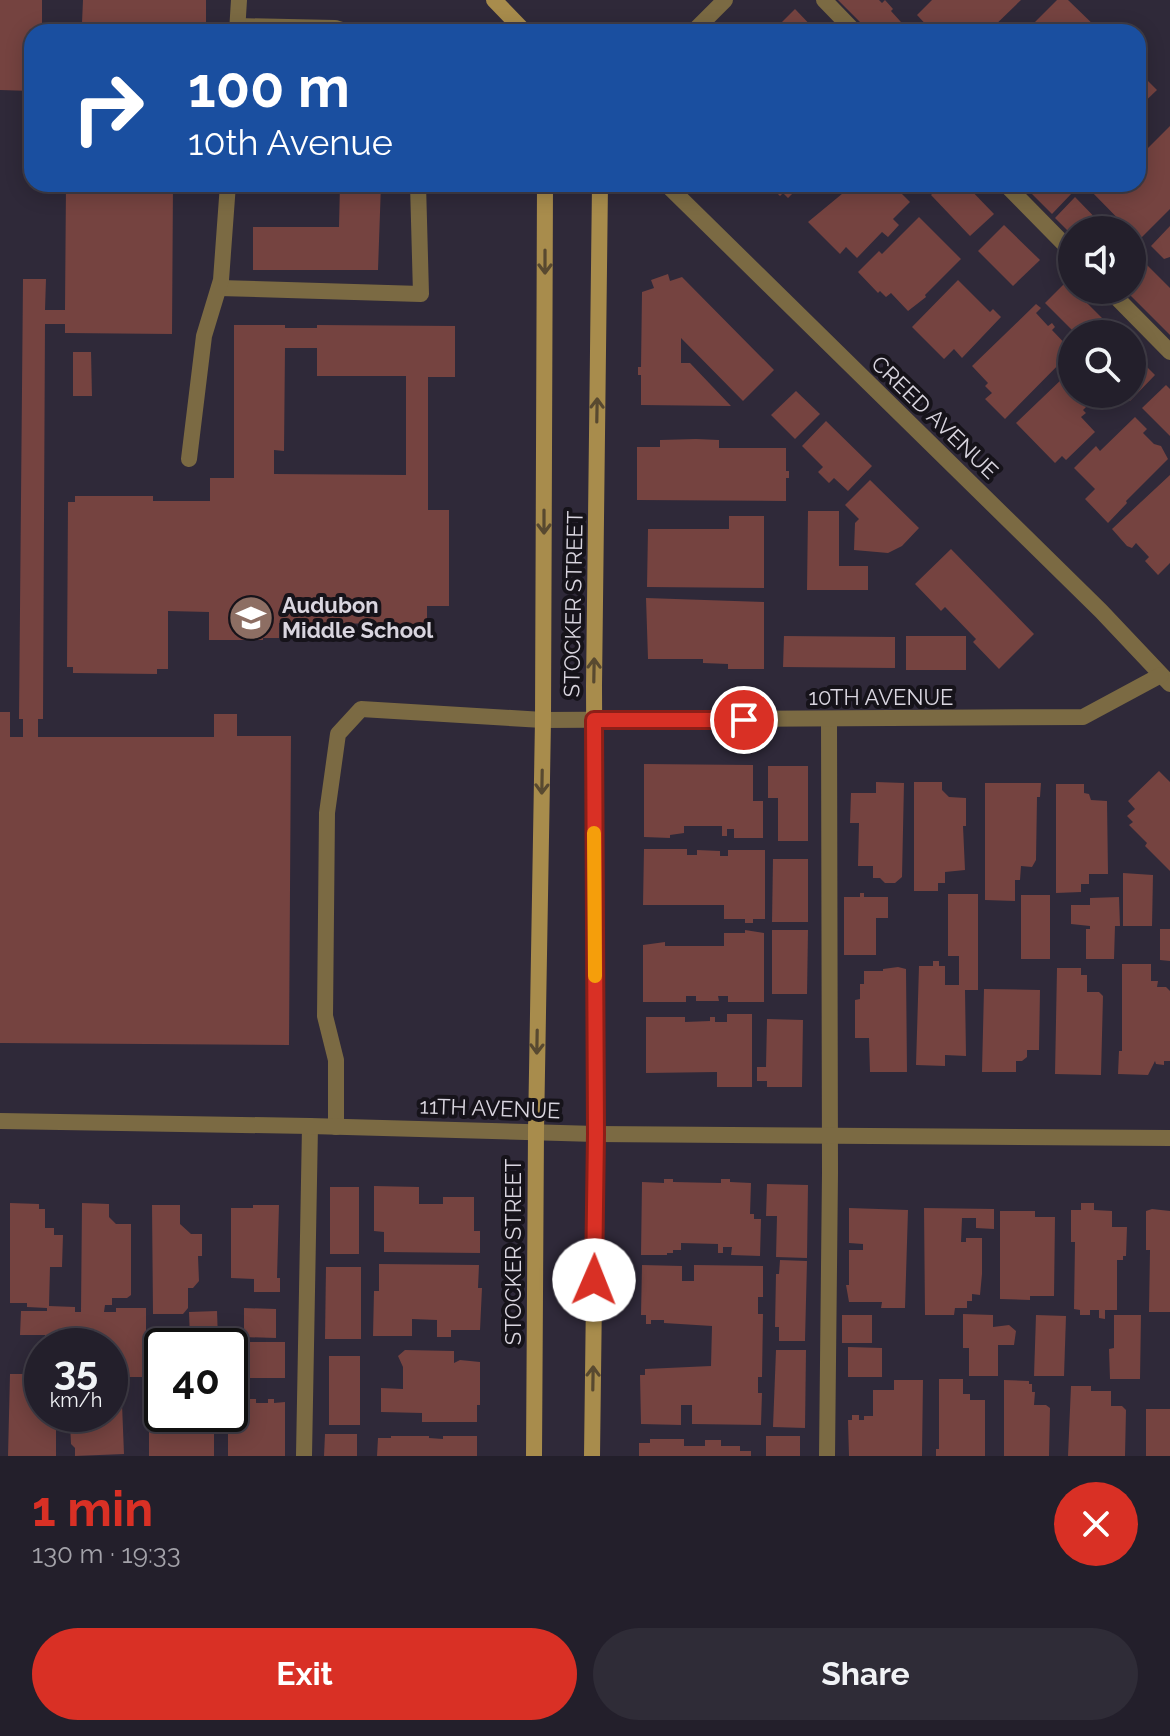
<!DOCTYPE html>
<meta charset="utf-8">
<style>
:root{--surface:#231f2b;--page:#2f2c37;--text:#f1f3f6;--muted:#a3a2a9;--line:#403d47;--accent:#d93025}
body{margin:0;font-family:Raleway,sans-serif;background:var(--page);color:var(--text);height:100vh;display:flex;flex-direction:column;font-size:30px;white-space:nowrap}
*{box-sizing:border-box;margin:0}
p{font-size:26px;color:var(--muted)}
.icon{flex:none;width:44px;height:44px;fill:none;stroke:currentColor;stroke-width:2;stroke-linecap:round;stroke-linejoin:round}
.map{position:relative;height:1456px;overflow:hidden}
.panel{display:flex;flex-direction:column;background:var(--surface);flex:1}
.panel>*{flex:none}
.top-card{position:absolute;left:24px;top:24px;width:1122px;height:168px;border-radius:24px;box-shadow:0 4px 20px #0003,0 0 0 2px var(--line);background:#1a4fa0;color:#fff;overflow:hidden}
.buttons{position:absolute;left:1058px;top:216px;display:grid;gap:16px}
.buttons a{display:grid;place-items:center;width:88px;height:88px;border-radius:50%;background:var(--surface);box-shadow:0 4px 20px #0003,0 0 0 2px var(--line);font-size:40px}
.speed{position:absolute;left:24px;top:1328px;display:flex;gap:16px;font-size:40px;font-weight:700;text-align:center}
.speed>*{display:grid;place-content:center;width:104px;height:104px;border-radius:50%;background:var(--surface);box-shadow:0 4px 20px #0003,0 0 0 2px var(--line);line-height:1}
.speed small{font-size:20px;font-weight:400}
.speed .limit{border:4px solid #111;border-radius:12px;background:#fff;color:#111}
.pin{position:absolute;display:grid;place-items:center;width:68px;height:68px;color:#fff;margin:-34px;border:4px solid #fff;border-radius:50%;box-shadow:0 2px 8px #0007}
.me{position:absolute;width:88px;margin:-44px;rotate:1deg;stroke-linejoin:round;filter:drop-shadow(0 0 6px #0008)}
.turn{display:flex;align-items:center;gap:28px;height:168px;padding:0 32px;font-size:36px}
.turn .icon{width:104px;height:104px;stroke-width:2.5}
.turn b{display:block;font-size:56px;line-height:68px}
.round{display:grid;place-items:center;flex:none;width:84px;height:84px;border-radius:42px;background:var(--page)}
.overview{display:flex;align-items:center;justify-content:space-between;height:136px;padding:0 32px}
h1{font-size:48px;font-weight:700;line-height:60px;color:var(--accent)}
.primary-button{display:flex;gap:16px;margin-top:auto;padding:16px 32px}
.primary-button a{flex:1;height:92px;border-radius:48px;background:var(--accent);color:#fff;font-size:32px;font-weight:700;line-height:92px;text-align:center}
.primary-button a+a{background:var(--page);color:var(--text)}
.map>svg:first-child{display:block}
.building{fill:#754340;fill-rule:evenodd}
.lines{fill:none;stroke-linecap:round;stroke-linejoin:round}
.lane{stroke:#7b6a43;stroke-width:16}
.street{stroke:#7b6a43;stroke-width:16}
.secondary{stroke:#a88c4c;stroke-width:16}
.oneway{stroke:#584930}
.route-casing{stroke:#8d1f18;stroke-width:20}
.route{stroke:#d93025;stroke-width:14}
.slow{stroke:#f59e0b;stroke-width:14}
.labels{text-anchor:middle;stroke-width:8;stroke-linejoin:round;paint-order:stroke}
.street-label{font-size:22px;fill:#d9d5df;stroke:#16131a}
.poi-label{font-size:22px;font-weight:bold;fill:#d9d5df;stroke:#16131a;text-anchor:start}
</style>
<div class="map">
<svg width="1170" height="1456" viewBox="0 0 1170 1456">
<rect width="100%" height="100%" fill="#2f2939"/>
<g class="building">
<path d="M 0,0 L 42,0 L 42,23 L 82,23 L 83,0 L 206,0 L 206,32 L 32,32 L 32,91 L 0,90 Z"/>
<path d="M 838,0 L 879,0 L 882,3 L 885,0 L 893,9 L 891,11 L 910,32 L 870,32 Z"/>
<path d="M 932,0 L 1021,0 L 988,32 L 933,32 L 917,15 Z"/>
<path d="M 1057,0 L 1068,0 L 1101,32 L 1025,32 Z"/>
<path d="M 795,9 L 817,32 L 772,32 Z"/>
<path d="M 1138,71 L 1157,90 L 1138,108 Z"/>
<path d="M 1170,126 L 1170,209 L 1139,240 L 1089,189 L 1093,184 L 1138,184 L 1138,158 Z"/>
<path d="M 66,184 L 173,184 L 172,334 L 65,333 L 65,324 L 45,324 L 43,719 L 38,719 L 38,737 L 214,737 L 214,714 L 237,714 L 237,736 L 291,736 L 289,1045 L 0,1043 L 0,712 L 10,712 L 10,737 L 23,737 L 23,719 L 19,719 L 23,279 L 46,279 L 45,310 L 65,310 Z"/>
<path d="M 340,184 L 381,184 L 378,270 L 253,270 L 253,227 L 339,227 Z"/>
<path d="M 768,184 L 802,184 L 788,198 L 783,193 L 780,196 Z"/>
<path d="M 854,184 L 892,184 L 910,202 L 893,219 L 899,225 L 888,237 L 882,232 L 857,258 L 846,247 L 840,254 L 808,222 Z"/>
<path d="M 942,184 L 965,184 L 994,214 L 970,236 L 931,195 Z"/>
<path d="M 1022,184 L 1070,184 L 1066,188 L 1072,193 L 1052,214 Z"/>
<path d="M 1075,197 L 1107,230 L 1072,230 L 1072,235 L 1055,218 Z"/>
<path d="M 919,217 L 961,259 L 925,295 L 926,297 L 908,311 L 891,293 L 886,297 L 880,291 L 878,293 L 858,272 L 879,251 L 882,254 Z"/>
<path d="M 1004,225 L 1040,260 L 1013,286 L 978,251 Z"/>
<path d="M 1170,226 L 1170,257 L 1164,259 L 1151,246 Z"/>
<path d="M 1139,257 L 1170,288 L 1170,335 L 1125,290 L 1132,290 L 1132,264 Z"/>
<path d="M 668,274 L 670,281 L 682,277 L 774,370 L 743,401 L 681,338 L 681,363 L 690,363 L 731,406 L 641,405 L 641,375 L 638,375 L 638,367 L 641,367 L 642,292 L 654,288 L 651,280 Z"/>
<path d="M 958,280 L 990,312 L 993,309 L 1001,317 L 962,358 L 954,349 L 944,359 L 912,327 Z"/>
<path d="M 1066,282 L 1107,323 L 1096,334 L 1076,334 L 1045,303 Z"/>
<path d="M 1036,304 L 1041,308 L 1036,313 L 1048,326 L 1052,323 L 1055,327 L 1052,330 L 1072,351 L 1005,419 L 985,399 L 992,393 L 985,386 L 988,383 L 972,366 Z"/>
<path d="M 234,325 L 285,325 L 285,328 L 317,328 L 317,325 L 455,326 L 455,377 L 428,377 L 428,510 L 449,510 L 449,606 L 427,606 L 427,624 L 279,623 L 279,638 L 263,638 L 263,640 L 209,640 L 209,612 L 168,611 L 168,669 L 157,669 L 157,674 L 73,673 L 73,667 L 67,667 L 68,502 L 75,502 L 75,496 L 153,496 L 153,501 L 210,501 L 210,478 L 234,478 ZM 285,348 L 317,348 L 317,376 L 406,376 L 406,475 L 274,474 L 274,450 L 284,451 Z"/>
<path d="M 73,352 L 91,352 L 92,396 L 73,396 Z"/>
<path d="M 1132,352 L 1155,375 L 1130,401 L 1123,394 L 1132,394 Z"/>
<path d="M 1064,377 L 1072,385 L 1072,394 L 1081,394 L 1090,403 L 1083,410 L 1086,413 L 1081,417 L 1095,432 L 1066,460 L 1062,456 L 1055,463 L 1016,423 Z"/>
<path d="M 1166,385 L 1170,389 L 1170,436 L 1142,408 Z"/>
<path d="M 796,391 L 820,414 L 795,439 L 771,415 Z"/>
<path d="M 1135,417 L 1147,429 L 1143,433 L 1154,444 L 1161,446 L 1168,459 L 1126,501 L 1127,503 L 1108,523 L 1085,499 L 1095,489 L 1074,468 L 1096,446 L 1100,451 Z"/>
<path d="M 826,421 L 872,466 L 848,491 L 834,478 L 829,483 L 818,472 L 823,467 L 802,446 Z"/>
<path d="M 696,439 L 719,440 L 719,448 L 786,448 L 786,471 L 789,471 L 789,478 L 786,478 L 786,501 L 637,500 L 637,447 L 660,447 L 660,440 Z"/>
<path d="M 1170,475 L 1170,563 L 1158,575 L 1145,561 L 1149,557 L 1136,543 L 1132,548 L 1127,546 L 1112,529 Z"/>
<path d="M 870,480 L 919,528 L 902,546 L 888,553 L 854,550 L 855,523 L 859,519 L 845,505 Z"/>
<path d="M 808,511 L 839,511 L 839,566 L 868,566 L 868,590 L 807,590 Z"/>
<path d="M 729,516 L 764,516 L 764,588 L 647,587 L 648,529 L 729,529 Z"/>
<path d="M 951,549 L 1034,634 L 999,669 L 973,642 L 976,639 L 945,607 L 941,611 L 915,584 Z"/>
<path d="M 646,598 L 764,602 L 764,669 L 728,669 L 728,664 L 703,663 L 703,659 L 648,659 Z"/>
<path d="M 784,636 L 895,637 L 895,668 L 783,667 Z"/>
<rect x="906" y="636" width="60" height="34"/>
<path d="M 644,764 L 753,765 L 753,801 L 763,801 L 763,838 L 734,838 L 734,829 L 727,829 L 727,836 L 722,836 L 722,826 L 684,826 L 684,833 L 670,835 L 670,838 L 644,837 Z"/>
<path d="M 768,766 L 808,766 L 808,841 L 778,841 L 778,798 L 768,798 Z"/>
<path d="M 1159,771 L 1170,782 L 1170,871 L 1145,846 L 1147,843 L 1129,825 L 1133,822 L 1127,816 L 1135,809 L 1128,801 Z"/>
<path d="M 876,782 L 904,783 L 902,877 L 895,883 L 885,883 L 880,878 L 873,878 L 873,866 L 858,866 L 859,823 L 850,823 L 851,793 L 876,793 Z"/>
<path d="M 914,782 L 942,782 L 942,790 L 949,797 L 966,798 L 966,826 L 963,826 L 965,870 L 945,872 L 945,883 L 938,883 L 938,891 L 914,891 Z"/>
<path d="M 985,783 L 1041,783 L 1040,797 L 1037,797 L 1036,860 L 1032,867 L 1021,866 L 1020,880 L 1015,880 L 1015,901 L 985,900 Z"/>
<path d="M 1056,784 L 1084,784 L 1084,793 L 1089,794 L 1091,800 L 1107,801 L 1108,874 L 1089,874 L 1089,884 L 1081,884 L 1081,892 L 1056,893 Z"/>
<path d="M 644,849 L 687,849 L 687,855 L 697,855 L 697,850 L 720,851 L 720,856 L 728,856 L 728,850 L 765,850 L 765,919 L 753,919 L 753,923 L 745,923 L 745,919 L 724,919 L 724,905 L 643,905 Z"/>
<path d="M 773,859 L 808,859 L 808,922 L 772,922 Z"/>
<path d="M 1123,873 L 1153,875 L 1152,926 L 1123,926 Z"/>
<path d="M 860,893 L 864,893 L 864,897 L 888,897 L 888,918 L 876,918 L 876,955 L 844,955 L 844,897 L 860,897 Z"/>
<path d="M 948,894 L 978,894 L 978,990 L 965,990 L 966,1056 L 945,1055 L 945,1066 L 916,1065 L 919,966 L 933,966 L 933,961 L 939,961 L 939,966 L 945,966 L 945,985 L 959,985 L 959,956 L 948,956 Z"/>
<rect x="1021" y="895" width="29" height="64"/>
<path d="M 1119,897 L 1120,926 L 1115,926 L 1114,959 L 1086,959 L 1086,929 L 1090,929 L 1090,926 L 1071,924 L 1071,905 L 1090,905 L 1090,898 Z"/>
<path d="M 1160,929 L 1170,929 L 1170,961 L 1160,960 Z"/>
<path d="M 745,930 L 764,933 L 764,1002 L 728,1002 L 728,996 L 718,996 L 719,1001 L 696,1001 L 696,996 L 686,996 L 686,1002 L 643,1002 L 643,945 L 665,942 L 665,946 L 724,946 L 724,933 L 745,933 Z"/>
<path d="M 772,930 L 808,930 L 807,994 L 772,994 Z"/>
<path d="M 1122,964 L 1151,964 L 1151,981 L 1158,981 L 1157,987 L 1166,987 L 1170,991 L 1170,1061 L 1164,1061 L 1164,1065 L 1156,1064 L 1155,1061 L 1148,1075 L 1118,1074 L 1119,1051 L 1122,1051 Z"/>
<path d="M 898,967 L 906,969 L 907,1072 L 870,1072 L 869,1038 L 855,1038 L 855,1000 L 860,999 L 860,984 L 864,984 L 864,971 L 883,971 L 883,969 Z"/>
<path d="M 1057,968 L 1081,968 L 1081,975 L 1087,975 L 1087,992 L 1099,992 L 1103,996 L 1101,1075 L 1055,1074 Z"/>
<path d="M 984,989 L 1040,990 L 1039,1050 L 1027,1050 L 1027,1057 L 1022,1061 L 1016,1061 L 1016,1072 L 982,1072 Z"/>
<path d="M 727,1014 L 752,1014 L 752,1087 L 717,1087 L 717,1072 L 646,1073 L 646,1017 L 685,1017 L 685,1022 L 710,1021 L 710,1017 L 715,1017 L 715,1022 L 727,1022 Z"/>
<path d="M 767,1019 L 803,1020 L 802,1087 L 767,1087 L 767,1081 L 757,1081 L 757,1067 L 766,1067 Z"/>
<path d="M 664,1179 L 673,1179 L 673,1182 L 721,1183 L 721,1179 L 730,1179 L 730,1182 L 751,1183 L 750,1214 L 754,1214 L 754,1219 L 761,1219 L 760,1256 L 731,1255 L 732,1247 L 723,1247 L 723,1253 L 718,1253 L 718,1244 L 681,1243 L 681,1250 L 673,1250 L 673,1253 L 667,1253 L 667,1255 L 641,1255 L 642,1182 L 664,1183 Z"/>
<path d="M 767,1184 L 808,1185 L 807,1258 L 776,1257 L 777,1216 L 766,1216 Z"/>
<path d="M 374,1186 L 419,1187 L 419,1204 L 443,1204 L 443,1197 L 474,1197 L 474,1231 L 480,1231 L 480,1253 L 384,1252 L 384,1232 L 374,1231 Z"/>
<rect x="330" y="1187" width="29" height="67"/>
<path d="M 10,1203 L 39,1204 L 39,1209 L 45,1209 L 45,1228 L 54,1228 L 54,1235 L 63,1235 L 62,1267 L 50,1267 L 49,1306 L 75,1307 L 75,1312 L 81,1312 L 82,1203 L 109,1204 L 109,1217 L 116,1224 L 131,1224 L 131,1295 L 127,1298 L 112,1298 L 112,1305 L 105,1305 L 104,1312 L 116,1312 L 116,1308 L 146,1308 L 146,1341 L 163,1341 L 162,1372 L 153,1372 L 153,1377 L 116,1377 L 116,1371 L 110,1371 L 110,1346 L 106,1346 L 106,1337 L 75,1337 L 69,1338 L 68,1346 L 40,1346 L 40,1340 L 45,1340 L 45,1335 L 20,1335 L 21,1311 L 47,1311 L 47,1308 L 27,1307 L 27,1303 L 10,1303 Z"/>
<path d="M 1081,1203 L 1094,1203 L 1094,1210 L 1112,1211 L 1112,1227 L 1127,1227 L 1126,1256 L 1123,1256 L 1123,1260 L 1117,1260 L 1117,1310 L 1105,1310 L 1105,1319 L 1099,1318 L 1099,1310 L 1090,1310 L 1090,1315 L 1080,1315 L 1080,1310 L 1074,1309 L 1075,1242 L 1071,1242 L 1071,1210 L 1081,1210 Z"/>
<path d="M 152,1205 L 180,1205 L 180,1224 L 191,1234 L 202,1234 L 202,1256 L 198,1256 L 199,1281 L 193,1288 L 188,1288 L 188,1308 L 183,1314 L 153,1314 Z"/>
<path d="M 253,1205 L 279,1205 L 277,1278 L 280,1278 L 280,1292 L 254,1292 L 254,1279 L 231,1278 L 231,1208 L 253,1208 Z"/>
<path d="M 849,1208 L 908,1210 L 905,1308 L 881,1308 L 882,1302 L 849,1302 L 846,1285 L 849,1285 L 849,1250 L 863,1250 L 863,1244 L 849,1243 Z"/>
<path d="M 924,1208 L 994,1209 L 994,1229 L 976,1228 L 976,1218 L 962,1218 L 961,1242 L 966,1242 L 966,1238 L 982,1238 L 982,1274 L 980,1295 L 972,1294 L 972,1301 L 967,1301 L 967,1308 L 955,1308 L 954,1315 L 925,1315 Z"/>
<path d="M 1152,1209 L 1170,1211 L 1170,1312 L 1149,1312 L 1150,1250 L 1146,1250 L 1146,1211 Z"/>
<path d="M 1000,1211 L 1035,1211 L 1035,1217 L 1055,1217 L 1054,1296 L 1030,1296 L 1030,1300 L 1000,1299 Z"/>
<path d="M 780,1260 L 807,1261 L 805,1341 L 779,1341 L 779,1327 L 775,1327 L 776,1274 L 779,1274 Z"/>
<path d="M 379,1264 L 479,1265 L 478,1288 L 482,1288 L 480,1330 L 451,1330 L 451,1337 L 437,1337 L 437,1320 L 412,1319 L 412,1336 L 373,1336 L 374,1291 L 379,1291 Z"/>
<path d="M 642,1265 L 682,1266 L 682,1281 L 694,1281 L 694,1265 L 763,1266 L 763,1297 L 758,1297 L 758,1314 L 763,1314 L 762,1377 L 758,1377 L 758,1393 L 762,1393 L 761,1425 L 692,1424 L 692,1405 L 681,1405 L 681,1425 L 641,1424 L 640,1375 L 645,1375 L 645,1369 L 711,1366 L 712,1326 L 664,1323 L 664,1320 L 651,1320 L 651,1324 L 646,1324 L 646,1315 L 641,1315 Z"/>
<path d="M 326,1267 L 361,1267 L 361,1339 L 325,1339 Z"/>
<path d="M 244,1308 L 276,1309 L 276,1338 L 244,1337 Z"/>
<path d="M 217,1311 L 218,1339 L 190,1339 L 189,1312 Z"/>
<path d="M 963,1314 L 993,1315 L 993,1327 L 1009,1325 L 1016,1331 L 1014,1345 L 998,1345 L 998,1376 L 969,1376 L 969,1348 L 963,1348 Z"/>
<rect x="842" y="1315" width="30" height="28"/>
<path d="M 1036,1315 L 1066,1316 L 1064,1376 L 1034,1376 Z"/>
<path d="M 1114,1315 L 1141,1315 L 1140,1379 L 1110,1379 L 1109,1349 L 1114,1348 Z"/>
<rect x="230" y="1342" width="55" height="36"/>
<path d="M 848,1347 L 882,1348 L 882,1377 L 848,1377 Z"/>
<path d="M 405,1350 L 454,1351 L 454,1363 L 460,1360 L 480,1362 L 480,1405 L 477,1405 L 477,1422 L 422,1422 L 422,1413 L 381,1412 L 381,1388 L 403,1389 L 403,1367 L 398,1356 Z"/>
<path d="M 776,1350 L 806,1350 L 805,1428 L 773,1427 Z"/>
<rect x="329" y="1356" width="31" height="69"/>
<path d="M 10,1374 L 34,1374 L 34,1388 L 41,1388 L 42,1394 L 42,1414 L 56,1414 L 56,1456 L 8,1456 Z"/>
<path d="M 939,1379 L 963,1379 L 963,1394 L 970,1394 L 970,1400 L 985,1400 L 985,1456 L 936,1456 L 936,1449 L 939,1449 Z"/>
<path d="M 894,1380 L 923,1380 L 922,1456 L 849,1456 L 848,1420 L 852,1420 L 852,1415 L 859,1415 L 859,1420 L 864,1420 L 864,1416 L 873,1416 L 873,1390 L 894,1390 Z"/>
<path d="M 1004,1380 L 1029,1381 L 1029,1384 L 1032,1384 L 1032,1392 L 1035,1392 L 1034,1405 L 1046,1405 L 1050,1408 L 1049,1456 L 1004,1456 Z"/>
<path d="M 1071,1386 L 1091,1386 L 1091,1391 L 1111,1391 L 1111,1406 L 1122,1406 L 1126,1410 L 1125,1456 L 1068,1456 Z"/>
<path d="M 234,1399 L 256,1399 L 256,1403 L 268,1403 L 268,1399 L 274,1399 L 274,1403 L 285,1402 L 285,1456 L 228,1456 L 228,1414 L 230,1403 L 234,1403 Z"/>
<path d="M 110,1404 L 122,1404 L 124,1454 L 75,1456 L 75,1448 L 71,1444 L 70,1423 L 74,1420 L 74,1414 L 110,1414 Z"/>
<path d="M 149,1405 L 162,1406 L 162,1414 L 183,1414 L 183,1421 L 193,1421 L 193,1414 L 209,1414 L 209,1421 L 214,1421 L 214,1456 L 149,1456 Z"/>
<rect x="1146" y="1409" width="24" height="47"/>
<path d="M 325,1434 L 357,1434 L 357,1456 L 324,1456 Z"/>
<path d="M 391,1436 L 429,1436 L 429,1438 L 443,1439 L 443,1436 L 477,1436 L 477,1456 L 377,1456 L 378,1438 L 391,1438 Z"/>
<rect x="766" y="1436" width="34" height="20"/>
<path d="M 650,1439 L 684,1439 L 684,1446 L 705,1446 L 705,1440 L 721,1440 L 721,1446 L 740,1446 L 740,1451 L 751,1451 L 751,1456 L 639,1456 L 639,1443 L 650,1443 Z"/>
</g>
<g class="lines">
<g class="lane">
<path d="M 824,0 L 855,32"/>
<path d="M 237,26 L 335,28 L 348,32"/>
<path d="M 237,32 L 239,0"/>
<path d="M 1005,184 L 1072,252"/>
<path d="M 219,288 L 421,294 L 418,184"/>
<path d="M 1109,290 L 1170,352"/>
<path d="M 189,459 L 204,336 L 221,280 L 228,184"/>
<path d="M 336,1127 L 336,1060 L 325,1016 L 327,813 L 338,734 L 361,709 L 543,720"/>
<path d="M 304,1456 L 310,1126"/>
<path d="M 827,1456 L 830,1173 L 829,719"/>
</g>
<g class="street">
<path d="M 693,32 L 725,0"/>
<path d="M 666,184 L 1101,611 L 1170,684"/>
<path d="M 543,720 L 1083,717 L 1161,675"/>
<path d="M 0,1121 L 310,1126 L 596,1134 L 1170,1138"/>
</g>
<g class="secondary">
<path d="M 494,0 L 525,32"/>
<path d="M 534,1456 L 536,1131 L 543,720 L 545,184"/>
<path d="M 592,1456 L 596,1134 L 594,686 L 600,184"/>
</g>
</g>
<defs><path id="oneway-shaft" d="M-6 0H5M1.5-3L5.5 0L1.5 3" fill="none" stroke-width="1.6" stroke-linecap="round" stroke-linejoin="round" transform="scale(2)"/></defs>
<g class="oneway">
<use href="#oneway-shaft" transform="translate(545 262) rotate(90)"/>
<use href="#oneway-shaft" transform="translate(597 410) rotate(-89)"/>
<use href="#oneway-shaft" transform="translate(544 522) rotate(90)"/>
<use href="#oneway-shaft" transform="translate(594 670) rotate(-89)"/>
<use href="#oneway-shaft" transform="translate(542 782) rotate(91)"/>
<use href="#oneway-shaft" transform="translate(537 1042) rotate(91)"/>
<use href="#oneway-shaft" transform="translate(593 1378) rotate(-89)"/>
</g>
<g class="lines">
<g class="route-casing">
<path id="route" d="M 594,1280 L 596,1134 L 594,720 L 744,720"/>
</g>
<use href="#route" class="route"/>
<path class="slow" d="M 594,833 L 595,976"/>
</g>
<defs>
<g id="school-disc" transform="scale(2.3)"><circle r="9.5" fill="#8d6e63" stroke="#16131a"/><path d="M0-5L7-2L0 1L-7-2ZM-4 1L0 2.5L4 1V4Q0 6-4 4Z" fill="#fff"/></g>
</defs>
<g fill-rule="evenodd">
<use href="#school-disc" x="251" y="618"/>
</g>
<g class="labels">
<g class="street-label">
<text transform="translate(935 417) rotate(44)" y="8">CREED AVENUE</text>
<text transform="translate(573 604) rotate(-89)" y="8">STOCKER STREET</text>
<text x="881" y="705">10TH AVENUE</text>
<text transform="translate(490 1108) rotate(2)" y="8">11TH AVENUE</text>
<text transform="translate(513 1252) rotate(-90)" y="8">STOCKER STREET</text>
</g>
<g class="poi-label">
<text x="282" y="613">Audubon<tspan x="282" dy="25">Middle School</tspan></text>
</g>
</g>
</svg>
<div class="buttons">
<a><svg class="icon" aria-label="sound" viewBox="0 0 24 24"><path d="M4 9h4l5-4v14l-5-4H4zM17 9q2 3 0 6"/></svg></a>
<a><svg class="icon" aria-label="search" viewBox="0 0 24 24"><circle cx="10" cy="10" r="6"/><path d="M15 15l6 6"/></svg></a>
</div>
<div class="speed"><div>35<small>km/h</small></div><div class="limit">40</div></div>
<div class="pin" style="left:744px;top:720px;background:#d93025"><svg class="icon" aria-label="arrive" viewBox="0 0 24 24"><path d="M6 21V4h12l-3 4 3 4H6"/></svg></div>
<svg class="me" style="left:594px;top:1280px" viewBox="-20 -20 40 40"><circle r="19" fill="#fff"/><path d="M0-13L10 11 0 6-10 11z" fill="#d93025"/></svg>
<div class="top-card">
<div class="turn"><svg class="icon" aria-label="right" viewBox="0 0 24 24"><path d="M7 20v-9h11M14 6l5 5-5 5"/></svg><div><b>100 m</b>10th Avenue</div></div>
</div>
</div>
<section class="panel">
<div class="overview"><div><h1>1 min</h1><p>130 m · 19:33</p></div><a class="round" style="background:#d93025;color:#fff"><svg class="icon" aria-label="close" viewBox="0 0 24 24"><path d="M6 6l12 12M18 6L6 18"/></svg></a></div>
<div class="primary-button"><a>Exit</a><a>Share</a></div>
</section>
